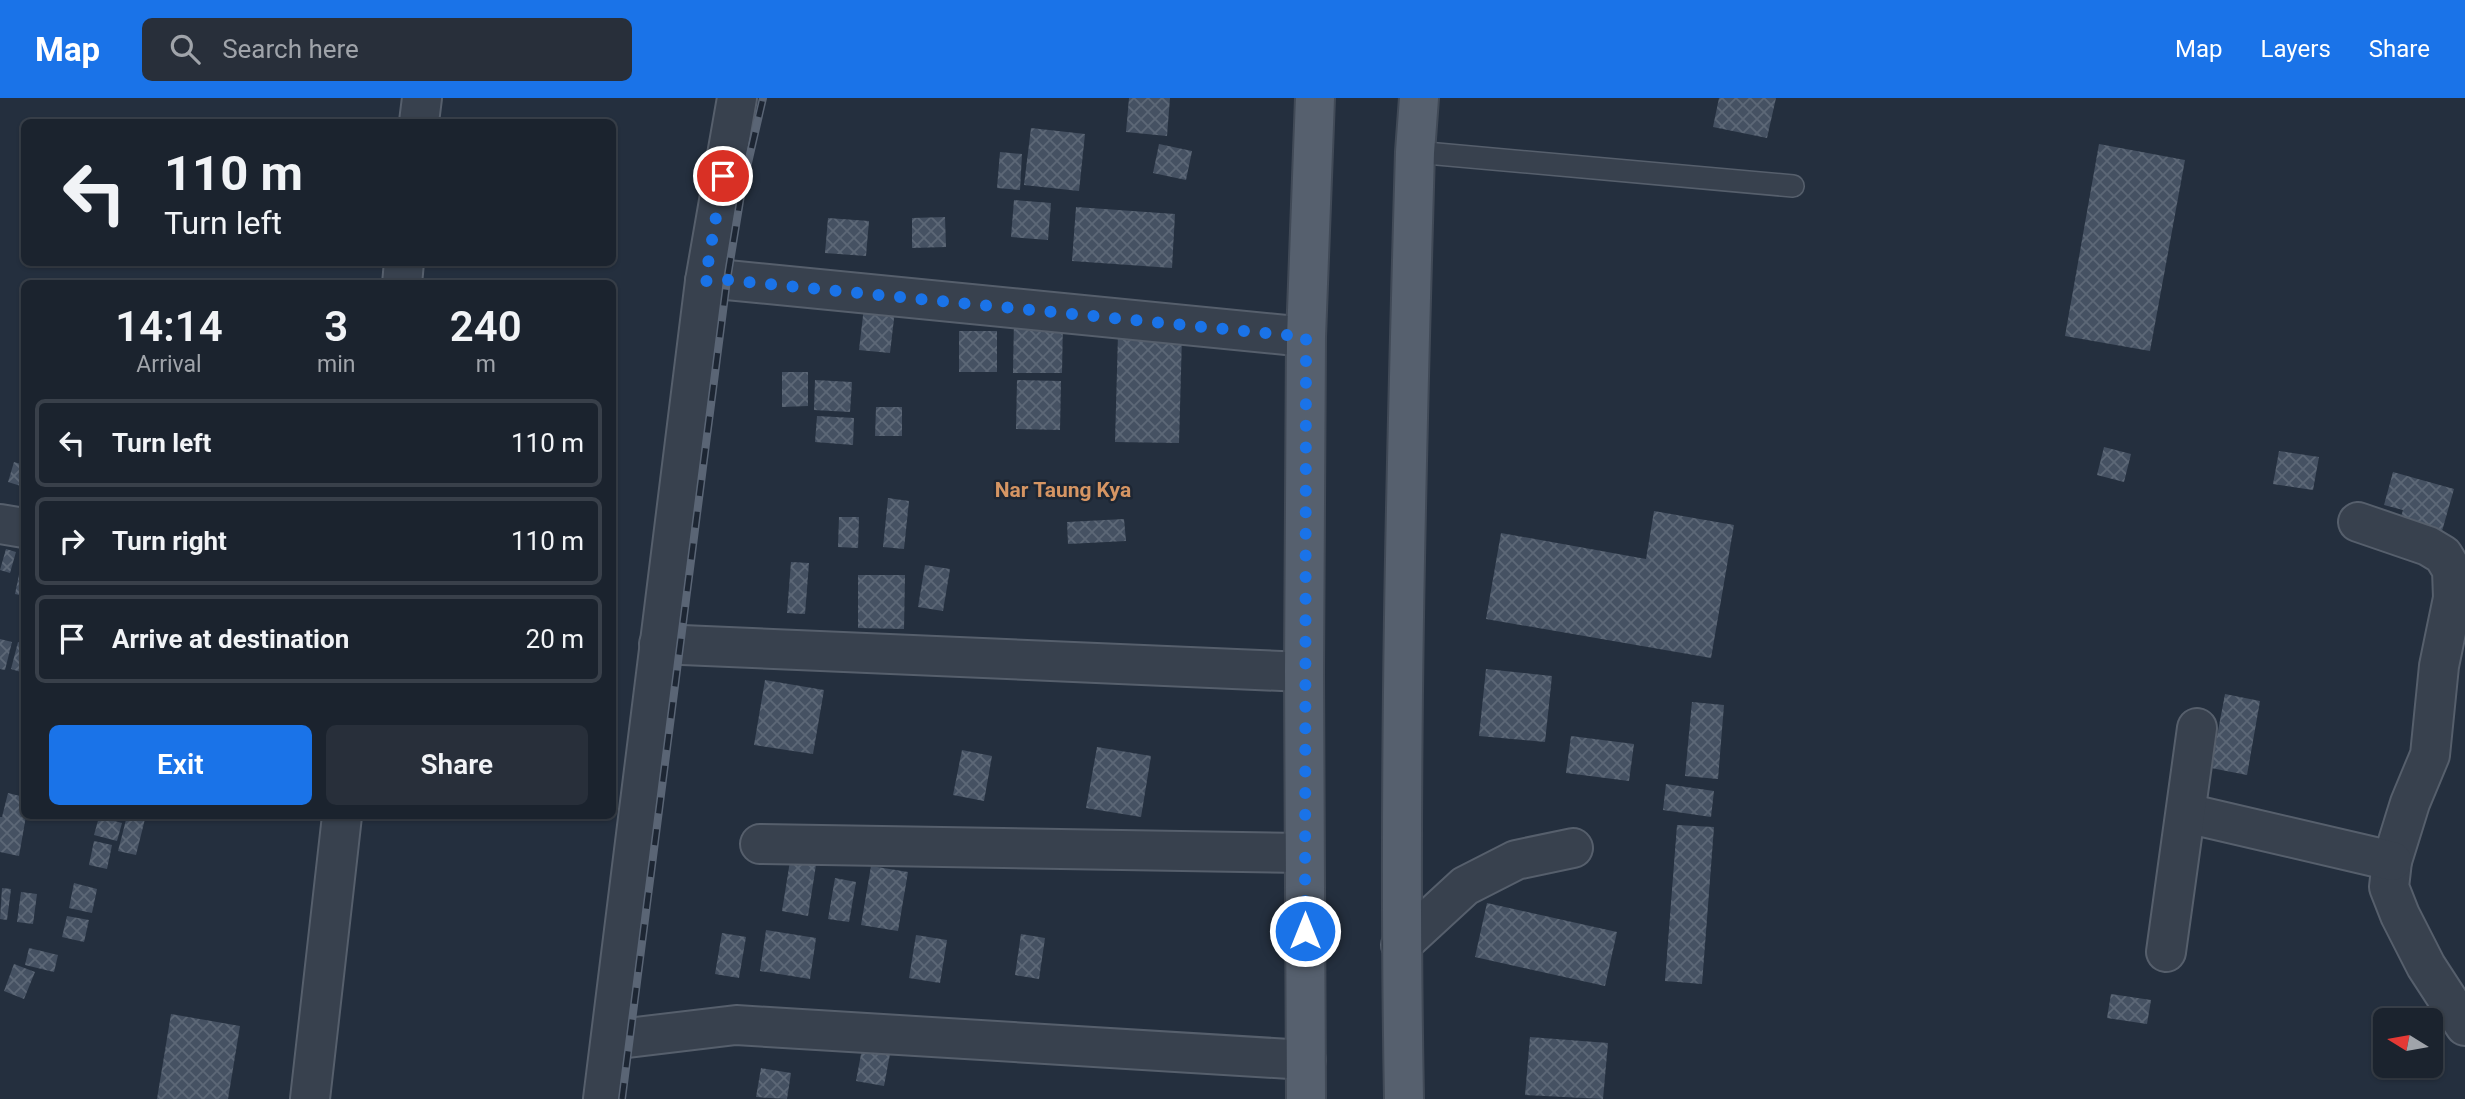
<!DOCTYPE html>
<style>
:root{--surface:#1b232e;--page:#282f3a;--text:#f1f3f6;--muted:#a0a4aa;--line:#39404a;--accent:#1a73e8}
body{margin:0;font-family:Roboto,sans-serif;background:var(--page);color:var(--text);height:100vh;display:flex;flex-direction:column;font-size:26px;white-space:nowrap}
*{box-sizing:border-box;margin:0}
p{font-size:23px;color:var(--muted)}
.icon{flex:none;width:38px;height:38px;fill:none;stroke:currentColor;stroke-width:2;stroke-linecap:round;stroke-linejoin:round}
.map{position:relative;flex:1;overflow:hidden}
.side{position:absolute;left:21px;top:182px;width:595px;height:539px;display:flex;flex-direction:column;background:var(--surface);border-radius:10px;box-shadow:0 2px 5px #0004,0 0 0 2px var(--line)}
.side>*{flex:none}
.banner{position:absolute;left:21px;top:21px;width:595px;height:147px;border-radius:10px;box-shadow:0 2px 5px #0004,0 0 0 2px var(--line);background:#1b232e;color:var(--text);overflow:hidden}
.needle{width:46px;rotate:281deg}
.controls{position:absolute;left:2373px;top:910px;display:grid;gap:14px}
.controls a{display:grid;place-items:center;width:70px;height:70px;border-radius:10px;background:var(--surface);box-shadow:0 2px 5px #0004,0 0 0 2px var(--line);font-size:35px}
.pin{position:absolute;display:grid;place-items:center;width:60px;height:60px;color:#fff;margin:-30px;border:4px solid #fff;border-radius:50%;box-shadow:0 2px 7px #0007}
.me{position:absolute;width:77px;margin:-38px;rotate:0deg;stroke-linejoin:round;filter:drop-shadow(0 0 5px #0008)}
.turn{display:flex;align-items:center;gap:24px;height:147px;padding:0 28px;font-size:32px}
.turn .icon{width:91px;height:91px;stroke-width:2.5}
.turn b{display:block;font-size:49px;line-height:60px}
.eta{display:flex;justify-content:space-evenly;align-items:center;height:119px;text-align:center}
.eta b{font-size:42px;font-weight:600;line-height:49px}
.primary-button{display:flex;gap:14px;margin-top:auto;padding:14px 28px}
.primary-button a{flex:1;height:80px;border-radius:10px;background:var(--accent);color:#fff;font-size:28px;font-weight:600;line-height:80px;text-align:center}
.primary-button a+a{background:var(--page);color:var(--text)}
ul{padding:0;list-style:none}
li{display:flex;align-items:center;gap:21px;height:88px;margin:0 14px 10px;padding:0 14px;border:4px solid var(--line);border-radius:10px}
li div{flex:1}
li b{display:block;font-size:26px}
li em{font-style:normal}
header{display:flex;align-items:center;gap:42px;box-sizing:border-box;height:98px;padding:0 35px;background:var(--accent);color:#fff}
header strong{font-size:33px}
nav{display:flex;gap:38px;margin-inline-start:auto;font-size:24px}
.search{width:490px;height:63px;background:var(--page);display:flex;align-items:center;gap:18px;box-sizing:border-box;padding:0 24px;border-radius:10px;color:var(--muted);font-size:26px}
.map>svg:first-child{display:block}
.building{fill:url(#building-cross-hatch)}
.lines{fill:none;stroke-linecap:round;stroke-linejoin:round}
.lane-casing{stroke:#565f6c;stroke-width:24}
.street-casing{stroke:#565f6c;stroke-width:42}
.primary-casing{stroke:#414a57;stroke-width:42}
.lane{stroke:#38414e;stroke-width:21}
.street{stroke:#38414e;stroke-width:38}
.primary{stroke:#56606e;stroke-width:38}
.rail-casing{stroke:#5a6575;stroke-width:8}
.rail{stroke:#1d2633;stroke-width:5;stroke-dasharray:16;stroke-linecap:butt}
.route{stroke:#1a73e8;stroke-width:12;stroke-dasharray:0 21.6}
.labels{text-anchor:middle;stroke-width:5;stroke-linejoin:round;paint-order:stroke}
.quarter-label{font-size:21px;font-weight:bold;fill:#d59563;stroke:#1d2633}
</style>
<header>
<strong>Map</strong>
<div class="search"><svg class="icon" aria-label="search" viewBox="0 0 24 24"><circle cx="10" cy="10" r="6"/><path d="M15 15l6 6"/></svg>Search here</div>
<nav><a>Map</a><a>Layers</a><a>Share</a></nav>
</header>
<div class="map">
<svg width="2465" height="1001" viewBox="0 0 2465 1001">
<defs>
<pattern id="building-cross-hatch" width="8" height="8" patternUnits="userSpaceOnUse" patternTransform="scale(1.75)"><rect width="8" height="8" fill="#455162"/><path d="M0 0l8 8M0 8l8-8" fill="none" stroke="#5d6877"/></pattern>
</defs>
<rect width="100%" height="100%" fill="#242f3e"/>
<g class="building">
<path d="M 1129,0 L 1170,0 L 1167,38 L 1126,34 Z"/>
<path d="M 1719,0 L 1776,0 L 1767,40 L 1713,29 Z"/>
<path d="M 1031,30 L 1085,36 L 1079,93 L 1024,87 Z"/>
<path d="M 1159,46 L 1192,53 L 1186,82 L 1153,75 Z"/>
<path d="M 2099,46 L 2185,62 L 2150,253 L 2065,238 Z"/>
<path d="M 1000,54 L 1022,56 L 1020,92 L 997,90 Z"/>
<path d="M 1014,102 L 1051,105 L 1048,142 L 1011,139 Z"/>
<path d="M 1076,109 L 1175,116 L 1172,170 L 1072,163 Z"/>
<path d="M 945,119 L 946,149 L 912,150 L 912,120 Z"/>
<path d="M 828,120 L 869,123 L 866,158 L 825,155 Z"/>
<path d="M 864,209 L 895,212 L 890,255 L 859,252 Z"/>
<path d="M 1014,222 L 1063,223 L 1062,275 L 1013,275 Z"/>
<rect x="959" y="233" width="38" height="41"/>
<path d="M 1118,236 L 1182,238 L 1179,345 L 1115,344 Z"/>
<path d="M 782,274 L 808,274 L 808,308 L 782,309 Z"/>
<path d="M 815,282 L 852,284 L 850,314 L 814,312 Z"/>
<path d="M 1017,282 L 1061,283 L 1060,332 L 1016,331 Z"/>
<path d="M 876,309 L 902,309 L 902,338 L 875,338 Z"/>
<path d="M 817,318 L 854,320 L 853,347 L 815,344 Z"/>
<path d="M 2104,349 L 2131,356 L 2124,384 L 2097,377 Z"/>
<path d="M 2279,353 L 2319,359 L 2313,392 L 2273,386 Z"/>
<path d="M 14,364 L 24,367 L 24,389 L 8,384 Z"/>
<path d="M 2393,374 L 2454,391 L 2442,433 L 2400,422 L 2403,412 L 2384,407 Z"/>
<path d="M 888,400 L 909,403 L 904,451 L 883,449 Z"/>
<path d="M 1654,413 L 1734,427 L 1711,560 L 1486,521 L 1501,435 L 1646,461 Z"/>
<path d="M 839,419 L 859,419 L 858,450 L 838,449 Z"/>
<path d="M 1124,421 L 1126,443 L 1068,446 L 1067,424 Z"/>
<path d="M 6,451 L 16,454 L 10,475 L 0,472 Z"/>
<path d="M 23,457 L 24,457 L 24,498 L 15,496 Z"/>
<path d="M 791,464 L 809,465 L 805,516 L 787,515 Z"/>
<path d="M 925,467 L 950,471 L 943,513 L 918,509 Z"/>
<path d="M 858,477 L 905,477 L 904,531 L 858,530 Z"/>
<path d="M 0,541 L 12,544 L 5,572 L 0,571 Z"/>
<path d="M 18,544 L 24,546 L 24,575 L 11,571 Z"/>
<path d="M 1486,571 L 1552,578 L 1545,644 L 1479,638 Z"/>
<path d="M 765,582 L 824,592 L 813,656 L 754,647 Z"/>
<path d="M 2225,596 L 2260,603 L 2247,677 L 2211,670 Z"/>
<path d="M 1692,604 L 1724,607 L 1718,681 L 1685,678 Z"/>
<path d="M 1571,638 L 1634,646 L 1629,683 L 1566,675 Z"/>
<path d="M 1097,649 L 1151,658 L 1141,719 L 1086,710 Z"/>
<path d="M 962,652 L 992,658 L 984,703 L 953,697 Z"/>
<path d="M 1666,686 L 1714,693 L 1711,719 L 1663,712 Z"/>
<path d="M 8,695 L 24,699 L 24,718 L 26,718 L 19,758 L 0,754 L 0,719 L 2,719 Z"/>
<path d="M 127,718 L 145,721 L 136,757 L 118,753 Z"/>
<path d="M 99,719 L 122,725 L 117,743 L 94,737 Z"/>
<path d="M 1677,727 L 1714,729 L 1702,886 L 1665,883 Z"/>
<path d="M 94,743 L 112,747 L 107,771 L 89,767 Z"/>
<path d="M 790,763 L 816,767 L 808,818 L 782,813 Z"/>
<path d="M 871,768 L 908,774 L 898,833 L 861,827 Z"/>
<path d="M 835,780 L 856,784 L 849,824 L 828,821 Z"/>
<path d="M 74,785 L 97,791 L 92,815 L 69,810 Z"/>
<path d="M 2,790 L 11,791 L 7,822 L 0,821 Z"/>
<path d="M 21,794 L 37,796 L 33,826 L 17,824 Z"/>
<path d="M 1487,805 L 1617,834 L 1605,888 L 1475,859 Z"/>
<path d="M 67,818 L 89,822 L 84,844 L 62,839 Z"/>
<path d="M 766,832 L 816,840 L 810,881 L 760,873 Z"/>
<path d="M 722,835 L 746,839 L 739,880 L 715,876 Z"/>
<path d="M 1021,836 L 1045,840 L 1039,881 L 1015,877 Z"/>
<path d="M 916,837 L 947,842 L 940,885 L 909,880 Z"/>
<path d="M 29,850 L 58,857 L 54,874 L 25,867 Z"/>
<path d="M 14,866 L 35,874 L 24,901 L 4,893 Z"/>
<path d="M 2111,896 L 2151,902 L 2147,926 L 2107,920 Z"/>
<path d="M 171,916 L 240,928 L 228,1001 L 157,1001 Z"/>
<path d="M 1530,939 L 1608,945 L 1603,1001 L 1525,997 Z"/>
<path d="M 862,951 L 890,956 L 884,988 L 856,983 Z"/>
<path d="M 761,970 L 791,975 L 787,1001 L 756,999 Z"/>
</g>
<g class="lines">
<g class="lane-casing">
<path id="lane" d="M 1415,54 L 1793,88"/>
</g>
<g class="street-casing">
<g id="street">
<path d="M 419,24 L 422,0"/>
<path d="M 705,183 L 727,182 L 1306,239"/>
<path d="M 402,186 L 404,164"/>
<path d="M 2358,424 L 2428,448 L 2443,457 L 2452,472 L 2453,500 L 2439,568 L 2430,657 L 2410,705 L 2392,763 L 2389,789 L 2400,817 L 2426,868 L 2465,928"/>
<path d="M 0,426 L 24,430"/>
<path d="M 659,546 L 1304,574"/>
<path d="M 2186,715 L 2392,763"/>
<path d="M 760,746 L 1304,755"/>
<path d="M 1401,847 L 1465,788 L 1516,762 L 1573,750"/>
<path d="M 2166,854 L 2197,630"/>
<path d="M 611,942 L 736,927 L 1306,962"/>
<path d="M 310,1001 L 342,718"/>
<path d="M 603,1001 L 705,183 L 737,0"/>
</g>
</g>
<g class="primary-casing">
<g id="primary">
<path d="M 1306,1001 L 1304,574 L 1306,239 L 1315,0"/>
<path d="M 1404,1001 C 1398,685 1406,370 1415,54 L 1419,0"/>
</g>
</g>
<use href="#lane" class="lane"/>
<use href="#street" class="street"/>
<use href="#primary" class="primary"/>
<g class="rail-casing">
<path id="rail" d="M 622,1001 L 727,182 L 742,91 L 763,0"/>
</g>
<use href="#rail" class="rail"/>
</g>
<g class="lines">
<path class="route" d="M 723,78 L 705,183 L 727,182 L 1306,239 L 1305,833"/>
</g>
<g class="labels">
<g class="quarter-label">
<text x="1063" y="399">Nar Taung Kya</text>
</g>
</g>
</svg>
<div class="controls">
<a><svg class="needle" viewBox="-14 -14 28 28"><path d="M0-13l5 13h-10z" fill="#e53935"/><path d="M0 13l5-13h-10z" fill="#a0a4aa"/></svg></a>
</div>
<div class="pin" style="left:723px;top:78px;background:#d93025"><svg class="icon" aria-label="arrive" viewBox="0 0 24 24"><path d="M6 21V4h12l-3 4 3 4H6"/></svg></div>
<svg class="me" style="left:1305px;top:833px" viewBox="-20 -20 40 40"><circle r="17" fill="#1a73e8" stroke="#fff" stroke-width="3"/><path d="M0-11L8 9 0 5-8 9z" fill="#fff"/></svg>
<div class="banner">
<div class="turn"><svg class="icon" aria-label="left" viewBox="0 0 24 24"><path d="M17 20v-9H6M10 6l-5 5 5 5"/></svg><div><b>110 m</b>Turn left</div></div>
</div>
<section class="side">
<div class="eta">
<div><b>14:14</b><p>Arrival</p></div>
<div><b>3</b><p>min</p></div>
<div><b>240</b><p>m</p></div>
</div>
<ul>
<li><svg class="icon" aria-label="left" viewBox="0 0 24 24"><path d="M17 20v-9H6M10 6l-5 5 5 5"/></svg><div><b>Turn left</b></div><em>110 m</em></li>
<li><svg class="icon" aria-label="right" viewBox="0 0 24 24"><path d="M7 20v-9h11M14 6l5 5-5 5"/></svg><div><b>Turn right</b></div><em>110 m</em></li>
<li><svg class="icon" aria-label="arrive" viewBox="0 0 24 24"><path d="M6 21V4h12l-3 4 3 4H6"/></svg><div><b>Arrive at destination</b></div><em>20 m</em></li>
</ul>
<div class="primary-button"><a>Exit</a><a>Share</a></div>
</section>
</div>
